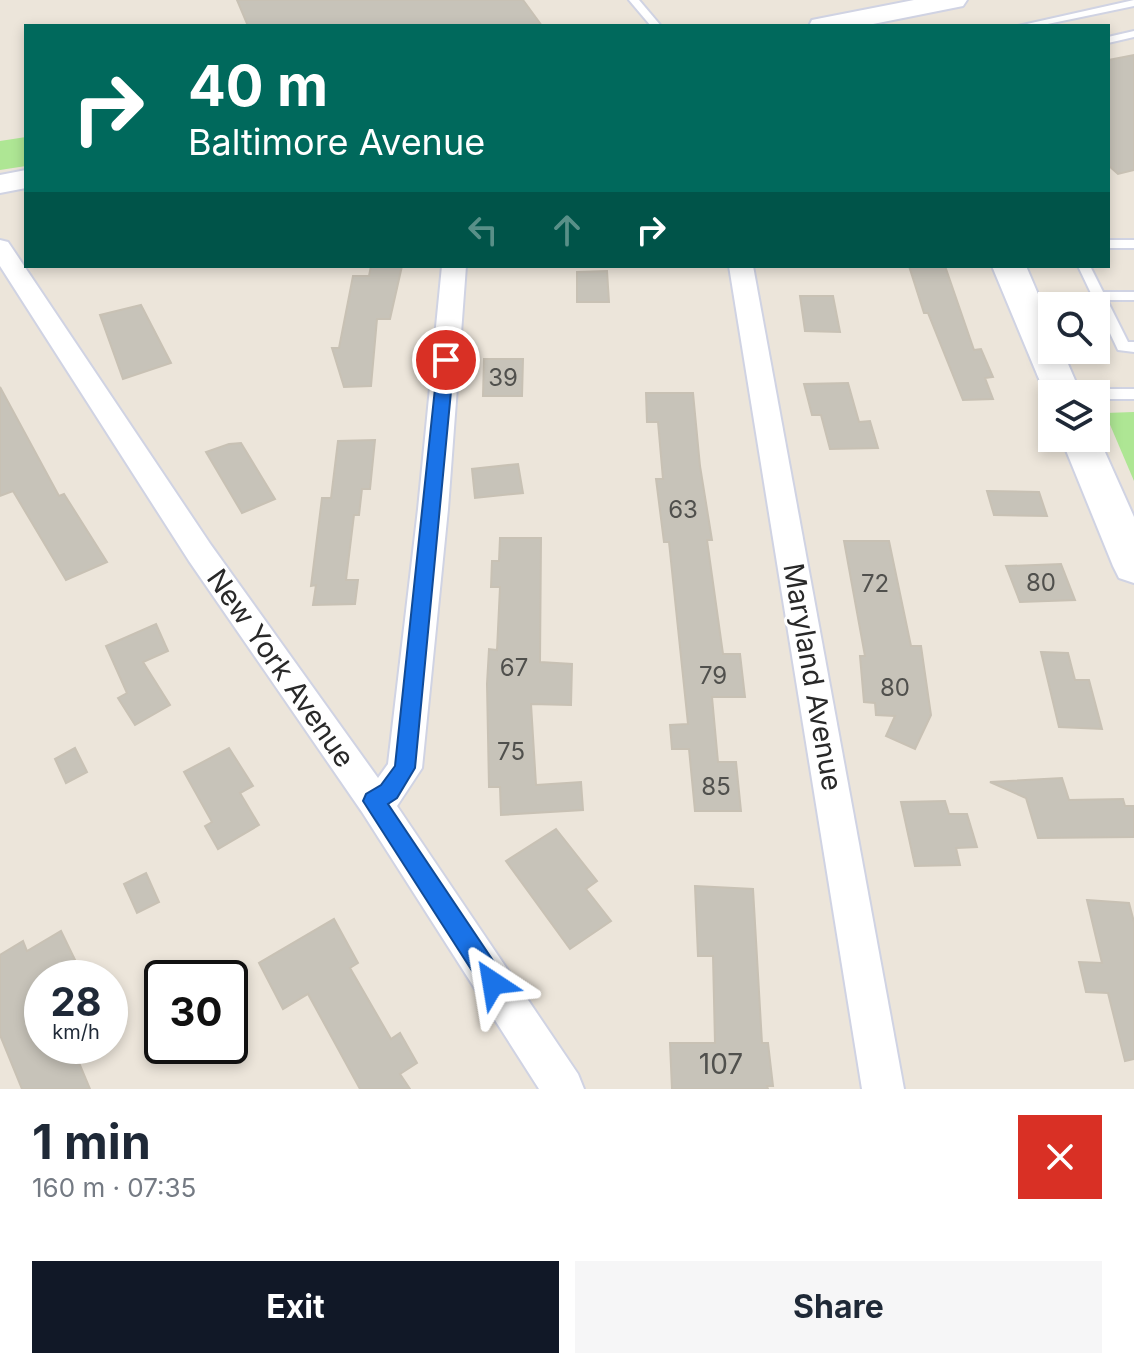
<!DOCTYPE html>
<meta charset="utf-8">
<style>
:root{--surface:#fff;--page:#f6f6f7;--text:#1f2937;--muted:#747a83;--accent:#111827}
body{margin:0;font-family:Inter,sans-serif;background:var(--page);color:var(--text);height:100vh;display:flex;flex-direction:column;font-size:30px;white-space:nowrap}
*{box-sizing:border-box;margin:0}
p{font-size:26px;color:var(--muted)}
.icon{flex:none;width:44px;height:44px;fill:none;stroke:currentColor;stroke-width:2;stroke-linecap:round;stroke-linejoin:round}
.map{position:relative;height:1089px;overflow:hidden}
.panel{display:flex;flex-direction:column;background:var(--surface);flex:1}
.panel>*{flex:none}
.guide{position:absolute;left:24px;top:24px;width:1086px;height:244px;border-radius:0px;box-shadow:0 4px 12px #0003;background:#00695c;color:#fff;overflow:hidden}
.fabs{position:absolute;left:1038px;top:292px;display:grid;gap:16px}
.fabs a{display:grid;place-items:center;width:72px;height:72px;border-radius:0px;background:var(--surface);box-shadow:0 4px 12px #0003;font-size:40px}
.speed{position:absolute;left:24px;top:960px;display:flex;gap:16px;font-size:40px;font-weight:700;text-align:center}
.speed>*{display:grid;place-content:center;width:104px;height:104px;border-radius:50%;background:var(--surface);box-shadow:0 4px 12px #0003;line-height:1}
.speed small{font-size:20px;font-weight:400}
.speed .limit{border:4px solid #111;border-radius:12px;background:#fff;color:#111}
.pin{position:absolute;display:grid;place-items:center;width:68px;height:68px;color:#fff;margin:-34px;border:4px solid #fff;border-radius:50%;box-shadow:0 2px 8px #0007}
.me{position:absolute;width:88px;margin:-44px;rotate:327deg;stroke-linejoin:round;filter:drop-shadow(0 0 6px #0008)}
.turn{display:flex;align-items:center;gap:28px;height:168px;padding:0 32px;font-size:36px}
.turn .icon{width:104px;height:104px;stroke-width:2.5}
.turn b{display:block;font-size:56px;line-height:68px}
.lanes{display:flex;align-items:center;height:76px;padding:0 32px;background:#0003;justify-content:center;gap:40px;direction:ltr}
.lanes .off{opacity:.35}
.round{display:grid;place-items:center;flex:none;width:84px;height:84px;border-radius:0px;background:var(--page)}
.summary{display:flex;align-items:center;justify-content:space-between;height:136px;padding:0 32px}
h1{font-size:48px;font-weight:700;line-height:60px}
.primary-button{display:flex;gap:16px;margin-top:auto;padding:16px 32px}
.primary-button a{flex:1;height:92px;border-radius:0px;background:var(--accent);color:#fff;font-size:32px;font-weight:700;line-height:92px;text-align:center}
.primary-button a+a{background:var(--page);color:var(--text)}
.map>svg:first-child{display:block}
.green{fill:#aee694}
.building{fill:#c7c3b9;stroke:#c8c1b4;stroke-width:2}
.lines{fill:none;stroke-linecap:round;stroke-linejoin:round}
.lane-casing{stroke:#d0d3e3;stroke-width:4}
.street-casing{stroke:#d0d3e3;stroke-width:4}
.secondary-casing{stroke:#d0d3e3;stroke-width:4}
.lane{fill:#fff;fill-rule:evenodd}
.street{fill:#fff;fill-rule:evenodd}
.secondary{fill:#fff;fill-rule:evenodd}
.route{fill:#1a73e8;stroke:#114b97;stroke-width:2}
.labels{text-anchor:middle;stroke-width:6;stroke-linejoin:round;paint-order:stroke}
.number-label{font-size:24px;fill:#50504d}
.street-label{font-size:28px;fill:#292929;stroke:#fff}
.near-number-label{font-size:28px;fill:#50504d}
</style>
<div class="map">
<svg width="1134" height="1089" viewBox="0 0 1134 1089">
<rect width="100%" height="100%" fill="#ece5da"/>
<g class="green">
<path d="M 26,137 L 26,166 L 0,170 L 0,141 Z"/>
<path d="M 1134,412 L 1134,481 L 1105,413 Z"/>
</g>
<g class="building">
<path d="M 237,0 L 523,0 L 542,26 L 248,26 Z"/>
<path d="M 1134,55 L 1134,170 L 1118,174 L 1108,165 L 1108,60 Z"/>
<path d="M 371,266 L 402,266 L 390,319 L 377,319 L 371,386 L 344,387 L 332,348 L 339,348 L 353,276 L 369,276 Z"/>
<path d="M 909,266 L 945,266 L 974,350 L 981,349 L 993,377 L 985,378 L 993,399 L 963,400 L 928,313 L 924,313 Z"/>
<path d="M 607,271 L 609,302 L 577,302 L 577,272 Z"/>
<path d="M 800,296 L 833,296 L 840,332 L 805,331 Z"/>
<path d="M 141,305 L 171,363 L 123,379 L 100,315 Z"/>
<path d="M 484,359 L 523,359 L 522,396 L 483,396 Z"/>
<path d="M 848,383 L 859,422 L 870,421 L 878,448 L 830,449 L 821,415 L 812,415 L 804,384 Z"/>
<path d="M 0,387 L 59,496 L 64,494 L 107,562 L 66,580 L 13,491 L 0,496 Z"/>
<path d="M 646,393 L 693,393 L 700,466 L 712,540 L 707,540 L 723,654 L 740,654 L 745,697 L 712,697 L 718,762 L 736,762 L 741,811 L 695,811 L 689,749 L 672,749 L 670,725 L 688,724 L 669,542 L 664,542 L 656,479 L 663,479 L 658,422 L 647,422 Z"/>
<path d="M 375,440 L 370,489 L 362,489 L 359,515 L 354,515 L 346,580 L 358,580 L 355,604 L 313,605 L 316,585 L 311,586 L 322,498 L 331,498 L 338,441 Z"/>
<path d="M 241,443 L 275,499 L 242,513 L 206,452 L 229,444 Z"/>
<path d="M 518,464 L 523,493 L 475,498 L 472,469 Z"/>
<path d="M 987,491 L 1039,492 L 1047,516 L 994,515 Z"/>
<path d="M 500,538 L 541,538 L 540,662 L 572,664 L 571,705 L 531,704 L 536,785 L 581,782 L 583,810 L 501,815 L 500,787 L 489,787 L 487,684 L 489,649 L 497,650 L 500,587 L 491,587 L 492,561 L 499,561 Z"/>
<path d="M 844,541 L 889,541 L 911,646 L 921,646 L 931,715 L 915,749 L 886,736 L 895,716 L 876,715 L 875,703 L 864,702 L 860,656 L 865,656 Z"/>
<path d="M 1061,564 L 1075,600 L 1020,602 L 1006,566 Z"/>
<path d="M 156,624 L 168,651 L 143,662 L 170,705 L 135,725 L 118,698 L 127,693 L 106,646 Z"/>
<path d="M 1041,652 L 1068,653 L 1075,680 L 1089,680 L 1102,729 L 1059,727 Z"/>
<path d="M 75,748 L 87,772 L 66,783 L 55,759 Z"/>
<path d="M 229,748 L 253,786 L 240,793 L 259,825 L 218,849 L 205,826 L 212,822 L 184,772 Z"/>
<path d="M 1062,778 L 1069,800 L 1123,799 L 1125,806 L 1134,806 L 1134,837 L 1038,838 L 1026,798 L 990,782 Z"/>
<path d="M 945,801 L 949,814 L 967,814 L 977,847 L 956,848 L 960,865 L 915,866 L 901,802 Z"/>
<path d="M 556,829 L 597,881 L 586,889 L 611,921 L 570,949 L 506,861 Z"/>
<path d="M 146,873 L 159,902 L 137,913 L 124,884 Z"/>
<path d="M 695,886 L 753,889 L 762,1043 L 768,1043 L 773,1086 L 767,1086 L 768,1089 L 672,1089 L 670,1043 L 715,1043 L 713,956 L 698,956 Z"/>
<path d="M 1087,900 L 1129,903 L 1134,922 L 1134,1059 L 1125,1061 L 1108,993 L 1086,992 L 1079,962 L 1102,963 Z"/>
<path d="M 334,919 L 358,963 L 350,968 L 391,1039 L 400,1033 L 417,1063 L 400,1074 L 410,1089 L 360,1089 L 308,994 L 283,1009 L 259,963 Z"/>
<path d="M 61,931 L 76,962 L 51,978 L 42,978 L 42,1046 L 72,1046 L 90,1089 L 22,1089 L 0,1035 L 0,955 L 23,941 L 27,951 Z"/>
</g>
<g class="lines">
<g class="lane-casing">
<g id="lane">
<path d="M 629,0 L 639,0 L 661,26 L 651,26 Z"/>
<path d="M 1134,0 L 1134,6 L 1038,26 L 1018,26 Z"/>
<path d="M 1134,31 L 1134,37 L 1108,43 L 1108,37 Z"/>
<rect x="1108" y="240" width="26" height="8"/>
<path d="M 1078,266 L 1090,266 L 1103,292 L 1134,292 L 1134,300 L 1107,300 L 1128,342 L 1134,342 L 1134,352 L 1118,350 Z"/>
<path d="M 1096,389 L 1134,389 L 1134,399 L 1096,399 L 1096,394 L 1089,394 Z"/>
</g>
</g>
<g class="street-casing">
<g id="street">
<path d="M 0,240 L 8,242 L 211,545 L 378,778 L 388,764 L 418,509 L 442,266 L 466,266 L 448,509 L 422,768 L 397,806 L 578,1074 L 584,1089 L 539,1089 L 362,812 L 189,561 L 0,266 Z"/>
<path d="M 729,266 L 753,266 L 904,1089 L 862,1089 Z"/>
</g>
</g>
<g class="secondary-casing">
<g id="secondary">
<path d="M 914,0 L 967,0 L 963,6 L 863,26 L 809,26 L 812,20 L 822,18 Z"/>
<path d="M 26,170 L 26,188 L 0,193 L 0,175 Z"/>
<path d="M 992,266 L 1026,266 L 1052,327 L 1052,350 L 1062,350 L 1081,394 L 1052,394 L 1052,404 L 1049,403 Z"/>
<path d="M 1096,432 L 1134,517 L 1134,583 L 1119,578 L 1113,566 L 1061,438 L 1096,438 Z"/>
</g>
</g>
<use href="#lane" class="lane"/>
<use href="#street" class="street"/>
<use href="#secondary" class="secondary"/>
</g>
<path class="route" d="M 446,355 L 454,360 L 415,768 L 397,798 L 388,804 L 502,974 L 505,983 L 502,991 L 493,995 L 485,991 L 363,801 L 366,794 L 381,785 L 395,766 L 438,360 Z"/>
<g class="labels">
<g class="number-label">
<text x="503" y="386">39</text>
<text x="683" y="518">63</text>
<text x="1041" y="591">80</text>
<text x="875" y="592">72</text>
<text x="514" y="676">67</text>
<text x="713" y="684">79</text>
<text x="895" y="696">80</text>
<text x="511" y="760">75</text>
<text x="716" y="795">85</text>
</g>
<g class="street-label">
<text transform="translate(281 668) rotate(55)" y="10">New York Avenue</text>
<text transform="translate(813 677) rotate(80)" y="10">Maryland Avenue</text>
</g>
<g class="near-number-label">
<text x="721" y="1074">107</text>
</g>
</g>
</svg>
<div class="fabs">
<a><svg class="icon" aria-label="search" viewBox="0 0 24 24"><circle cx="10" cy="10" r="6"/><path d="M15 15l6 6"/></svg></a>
<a><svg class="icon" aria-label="layers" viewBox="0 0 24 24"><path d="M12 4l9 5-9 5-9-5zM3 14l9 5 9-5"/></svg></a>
</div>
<div class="speed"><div>28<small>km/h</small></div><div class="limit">30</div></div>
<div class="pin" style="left:446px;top:360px;background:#d93025"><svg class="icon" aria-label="arrive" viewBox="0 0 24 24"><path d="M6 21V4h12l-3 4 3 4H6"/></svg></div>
<svg class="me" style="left:493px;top:983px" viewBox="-20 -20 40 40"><path d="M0-17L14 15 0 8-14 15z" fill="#1a73e8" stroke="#fff" stroke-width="4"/></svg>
<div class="guide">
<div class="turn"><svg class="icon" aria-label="right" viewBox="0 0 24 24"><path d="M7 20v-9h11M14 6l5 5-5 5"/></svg><div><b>40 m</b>Baltimore Avenue</div></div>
<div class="lanes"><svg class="icon off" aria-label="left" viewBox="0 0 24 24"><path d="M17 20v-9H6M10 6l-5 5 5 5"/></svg><svg class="icon off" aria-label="ahead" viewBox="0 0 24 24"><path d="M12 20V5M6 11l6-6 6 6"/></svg><svg class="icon" aria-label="right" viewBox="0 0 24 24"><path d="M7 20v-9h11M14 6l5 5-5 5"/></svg></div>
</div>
</div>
<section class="panel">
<div class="summary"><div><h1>1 min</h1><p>160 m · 07:35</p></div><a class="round" style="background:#d93025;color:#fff"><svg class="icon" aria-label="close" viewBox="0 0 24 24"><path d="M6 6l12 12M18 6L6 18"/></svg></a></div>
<div class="primary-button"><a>Exit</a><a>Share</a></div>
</section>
